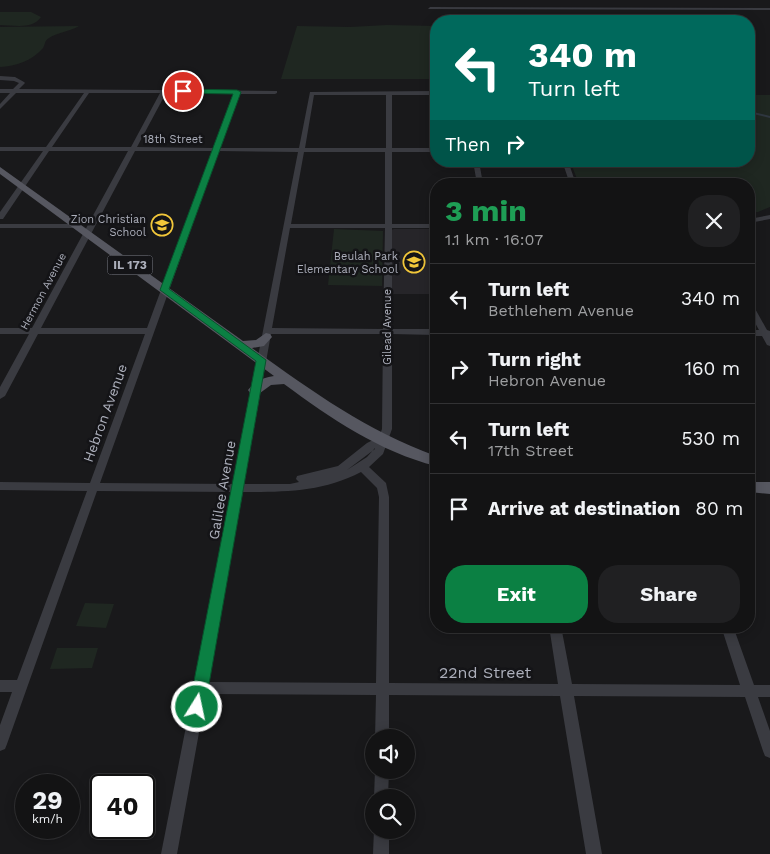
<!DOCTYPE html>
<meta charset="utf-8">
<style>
:root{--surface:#131314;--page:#202022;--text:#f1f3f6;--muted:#9d9ea0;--line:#323234;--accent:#0b8043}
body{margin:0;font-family:"Work Sans",sans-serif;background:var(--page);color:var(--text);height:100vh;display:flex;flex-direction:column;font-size:19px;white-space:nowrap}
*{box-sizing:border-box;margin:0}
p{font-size:16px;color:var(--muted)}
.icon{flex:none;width:28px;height:28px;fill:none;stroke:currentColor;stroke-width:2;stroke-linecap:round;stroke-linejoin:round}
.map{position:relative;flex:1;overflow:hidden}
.panel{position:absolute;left:430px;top:178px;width:325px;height:455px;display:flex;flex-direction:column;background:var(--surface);border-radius:20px;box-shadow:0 2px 12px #0003,0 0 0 1px var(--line)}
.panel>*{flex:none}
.hud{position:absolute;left:430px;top:15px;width:325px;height:152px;border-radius:20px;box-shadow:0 2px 12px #0003,0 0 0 1px var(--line);background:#00695c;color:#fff;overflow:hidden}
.buttons{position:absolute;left:365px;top:729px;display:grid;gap:10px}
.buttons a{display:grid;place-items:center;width:50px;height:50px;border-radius:50%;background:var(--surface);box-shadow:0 2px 12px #0003,0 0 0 1px var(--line);font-size:25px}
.speed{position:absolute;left:15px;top:774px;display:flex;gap:10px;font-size:25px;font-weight:700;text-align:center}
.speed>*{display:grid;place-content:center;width:65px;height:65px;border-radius:50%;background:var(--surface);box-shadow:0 2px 12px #0003,0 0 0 1px var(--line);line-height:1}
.speed small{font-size:12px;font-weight:400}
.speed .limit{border:2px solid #111;border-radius:8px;background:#fff;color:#111}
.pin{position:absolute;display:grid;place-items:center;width:42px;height:42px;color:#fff;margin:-21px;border:2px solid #fff;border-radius:50%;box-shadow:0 1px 5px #0007}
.me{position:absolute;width:55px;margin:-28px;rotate:10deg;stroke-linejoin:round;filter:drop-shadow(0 0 4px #0008)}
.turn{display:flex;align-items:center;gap:18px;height:105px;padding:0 15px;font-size:22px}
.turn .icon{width:65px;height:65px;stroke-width:2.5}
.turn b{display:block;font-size:35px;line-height:42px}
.then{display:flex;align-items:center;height:48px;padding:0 15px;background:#0003;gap:10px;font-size:19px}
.round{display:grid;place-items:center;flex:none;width:52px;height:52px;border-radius:20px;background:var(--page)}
.head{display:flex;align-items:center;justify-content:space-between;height:85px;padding:0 15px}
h1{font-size:30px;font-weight:700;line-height:38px;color:#1e9e55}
.cta{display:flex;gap:10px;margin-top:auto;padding:10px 15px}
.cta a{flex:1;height:58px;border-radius:20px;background:var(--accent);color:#fff;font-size:20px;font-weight:700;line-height:58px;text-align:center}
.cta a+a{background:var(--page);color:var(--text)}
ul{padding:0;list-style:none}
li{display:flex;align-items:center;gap:15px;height:70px;padding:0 15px;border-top:1px solid var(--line)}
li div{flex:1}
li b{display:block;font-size:19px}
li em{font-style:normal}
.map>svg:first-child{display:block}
.built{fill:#262529}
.green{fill:#1f2721}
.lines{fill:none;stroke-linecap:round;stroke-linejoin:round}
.stream{stroke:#2f3740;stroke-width:2}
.minor{fill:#3a3b41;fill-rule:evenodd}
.major{fill:#565760;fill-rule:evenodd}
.route{fill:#0b8043;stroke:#07532c}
.labels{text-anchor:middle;stroke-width:5;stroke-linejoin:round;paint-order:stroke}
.far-street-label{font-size:11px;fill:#acafbb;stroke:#141417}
.far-poi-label{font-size:11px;fill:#acafbb;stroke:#141417;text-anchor:end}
.shield{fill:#141417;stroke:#7e808a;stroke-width:1}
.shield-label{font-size:12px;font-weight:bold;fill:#acafbb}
.street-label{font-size:14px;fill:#acafbb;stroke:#141417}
.near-street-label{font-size:16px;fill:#acafbb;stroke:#141417}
</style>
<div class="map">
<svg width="770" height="854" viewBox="0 0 770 854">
<rect width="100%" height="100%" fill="#19191b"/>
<path class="built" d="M 394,229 L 436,229 L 436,294 L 391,294 L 391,230 Z"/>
<g class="green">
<path d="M 0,12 L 31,12 L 41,17 C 32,30 14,25 0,25 Z"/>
<path d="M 387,25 L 436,26 L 436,79 L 281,79 L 297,26 L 350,27 Z"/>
<path d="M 79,26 C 69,32 58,32 49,38 C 44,41 46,43 43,48 C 32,61 16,66 0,67 L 0,27 Z"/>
<path d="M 749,95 L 770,95 L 770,207 L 758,212 L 749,212 L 749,184 L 579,184 L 570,161 L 749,161 Z"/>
<path d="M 334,229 L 383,231 L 382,286 L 328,285 Z"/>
<path d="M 85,603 L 114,604 L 106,628 L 76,626 Z"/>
<path d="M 57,648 L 98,648 L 92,668 L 50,669 Z"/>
</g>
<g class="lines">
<path class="stream" d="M 749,112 L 770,117"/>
<g class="minor">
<path d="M 430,7 L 770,8 L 770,10 L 428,9 Z"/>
<path d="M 0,76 L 15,77 L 24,82 L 25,83 L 19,89 L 277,91 L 277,93 L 275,94 L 239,94 L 220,148 L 299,148 L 310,92 L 436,91 L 436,95 L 392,95 L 392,148 L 436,148 L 436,152 L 392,152 L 392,224 L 436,224 L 436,228 L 392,228 L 392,329 L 436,329 L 436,335 L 392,334 L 392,429 L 383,454 L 369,467 L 386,483 L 389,497 L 389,683 L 558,684 L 549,626 L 561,626 L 572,684 L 740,685 L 721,626 L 733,626 L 754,685 L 770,685 L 770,697 L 758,697 L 770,731 L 770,758 L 765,756 L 763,751 L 745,697 L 574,696 L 602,854 L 586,854 L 560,696 L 389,695 L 389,738 L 375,738 L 376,695 L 206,694 L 177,854 L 161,854 L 232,492 L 97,491 L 7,744 L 5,749 L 0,751 L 0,725 L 12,692 L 0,692 L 0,680 L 17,680 L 87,491 L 0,490 L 0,482 L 90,483 L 145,334 L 38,334 L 5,396 L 0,399 L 0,387 L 29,334 L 0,334 L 0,328 L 32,328 L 128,151 L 49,151 L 3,219 L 0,219 L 0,212 L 43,151 L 0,151 L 0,147 L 46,147 L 84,93 L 16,93 L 0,109 L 0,104 L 10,93 L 0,93 L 0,89 L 13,89 L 19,83 L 14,81 L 0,80 ZM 89,93 L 160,93 L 131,147 L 52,147 ZM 166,93 L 234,94 L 214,148 L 137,147 ZM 314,95 L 386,95 L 386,148 L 305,148 ZM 135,151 L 212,151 L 147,328 L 41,328 ZM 219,151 L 298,152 L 233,484 L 100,483 ZM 304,152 L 385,152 L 385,224 L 291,224 ZM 290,228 L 385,228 L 383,329 L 272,328 ZM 271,334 L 383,334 L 382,429 L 379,437 L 367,443 L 338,466 L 297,476 L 296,479 L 299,482 L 290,484 L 244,484 ZM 375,448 L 367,457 L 347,470 L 375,449 ZM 361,472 L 377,488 L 379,497 L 376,683 L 208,682 L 243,492 C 284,492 323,492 361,472 Z"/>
<path d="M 473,161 L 479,161 L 483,184 L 477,184 Z"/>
<path d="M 562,161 L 568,161 L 576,184 L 570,184 Z"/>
<path d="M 770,215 L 770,219 L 749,223 L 749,219 Z"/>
<path d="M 0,224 L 76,224 L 80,226 L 76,228 L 0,228 Z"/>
<path d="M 749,302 L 753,305 L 767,330 L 770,331 L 770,346 L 767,345 L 762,336 L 749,336 L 749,330 L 759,330 L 749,312 Z"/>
<path d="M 375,770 L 389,770 L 388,798 L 374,798 Z"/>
<path d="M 374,829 L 389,830 L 389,854 L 373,854 Z"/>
</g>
<g class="major">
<path d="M 0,167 L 243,341 L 256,340 L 266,333 L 270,334 L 272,337 L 264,346 L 252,348 C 312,391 365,430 436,456 L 436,466 C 380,452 330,418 284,384 L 271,385 L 260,393 L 250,393 L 248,390 C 254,382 264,377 274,376 L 0,174 Z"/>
<path d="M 749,482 L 770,482 L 770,494 L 749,492 Z"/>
</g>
</g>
<path class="route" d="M 183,89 L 237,90 L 241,92 L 169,289 L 266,360 L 205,707 L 202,712 L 197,714 L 191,712 L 189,707 L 256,361 L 160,290 L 233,94 L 181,93 Z"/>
<defs>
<g id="school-ring" transform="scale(1.125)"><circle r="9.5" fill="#141417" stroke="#f2c73a" stroke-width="1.5"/><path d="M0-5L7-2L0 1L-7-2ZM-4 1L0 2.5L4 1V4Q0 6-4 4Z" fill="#f2c73a"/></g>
</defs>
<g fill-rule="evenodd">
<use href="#school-ring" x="162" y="225"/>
<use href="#school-ring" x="414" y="262"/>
</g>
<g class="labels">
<g class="far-street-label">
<text x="173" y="143">18th Street</text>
<text transform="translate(43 291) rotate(-62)" y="4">Hermon Avenue</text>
<text transform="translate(387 327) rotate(-90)" y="4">Gilead Avenue</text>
</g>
<g class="far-poi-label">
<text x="146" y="223">Zion Christian<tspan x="146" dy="13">School</tspan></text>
<text x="398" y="260">Beulah Park<tspan x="398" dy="13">Elementary School</tspan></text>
</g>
<rect class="shield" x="107.5" y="255.5" width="45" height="19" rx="4"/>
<g class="shield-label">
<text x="130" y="269">IL 173</text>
</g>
<g class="street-label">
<text transform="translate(105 413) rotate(-70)" y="5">Hebron Avenue</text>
<text transform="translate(222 490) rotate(-80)" y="5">Galilee Avenue</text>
</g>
<g class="near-street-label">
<text x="485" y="678">22nd Street</text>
</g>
</g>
</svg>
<div class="buttons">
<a><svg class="icon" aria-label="sound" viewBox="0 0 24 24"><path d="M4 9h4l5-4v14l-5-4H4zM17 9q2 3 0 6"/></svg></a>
<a><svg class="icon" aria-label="search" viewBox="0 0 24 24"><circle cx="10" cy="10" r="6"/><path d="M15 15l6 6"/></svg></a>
</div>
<div class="speed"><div>29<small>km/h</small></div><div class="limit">40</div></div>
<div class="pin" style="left:183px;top:91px;background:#d93025"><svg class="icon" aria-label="arrive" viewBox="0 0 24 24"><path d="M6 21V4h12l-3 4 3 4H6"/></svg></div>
<svg class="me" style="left:197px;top:707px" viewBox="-20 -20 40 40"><circle r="17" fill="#0b8043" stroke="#fff" stroke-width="3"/><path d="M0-11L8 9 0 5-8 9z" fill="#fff"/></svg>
<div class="hud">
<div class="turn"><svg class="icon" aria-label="left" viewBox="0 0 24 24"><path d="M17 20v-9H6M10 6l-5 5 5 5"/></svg><div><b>340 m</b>Turn left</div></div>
<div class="then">Then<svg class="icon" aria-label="right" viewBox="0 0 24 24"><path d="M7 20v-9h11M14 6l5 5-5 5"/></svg></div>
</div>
<section class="panel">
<div class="head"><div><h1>3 min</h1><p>1.1 km · 16:07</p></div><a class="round"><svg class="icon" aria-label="close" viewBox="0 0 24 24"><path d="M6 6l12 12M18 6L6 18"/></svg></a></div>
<ul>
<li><svg class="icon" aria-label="left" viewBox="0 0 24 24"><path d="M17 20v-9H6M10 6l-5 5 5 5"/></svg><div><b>Turn left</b><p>Bethlehem Avenue</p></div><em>340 m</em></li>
<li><svg class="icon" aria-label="right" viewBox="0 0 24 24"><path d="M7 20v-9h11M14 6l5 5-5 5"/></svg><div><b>Turn right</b><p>Hebron Avenue</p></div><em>160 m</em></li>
<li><svg class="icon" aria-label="left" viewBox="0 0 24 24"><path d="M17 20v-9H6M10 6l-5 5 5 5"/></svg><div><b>Turn left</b><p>17th Street</p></div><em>530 m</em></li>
<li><svg class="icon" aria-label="arrive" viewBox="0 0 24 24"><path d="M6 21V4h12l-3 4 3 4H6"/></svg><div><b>Arrive at destination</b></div><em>80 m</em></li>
</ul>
<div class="cta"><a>Exit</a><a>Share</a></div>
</section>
</div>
